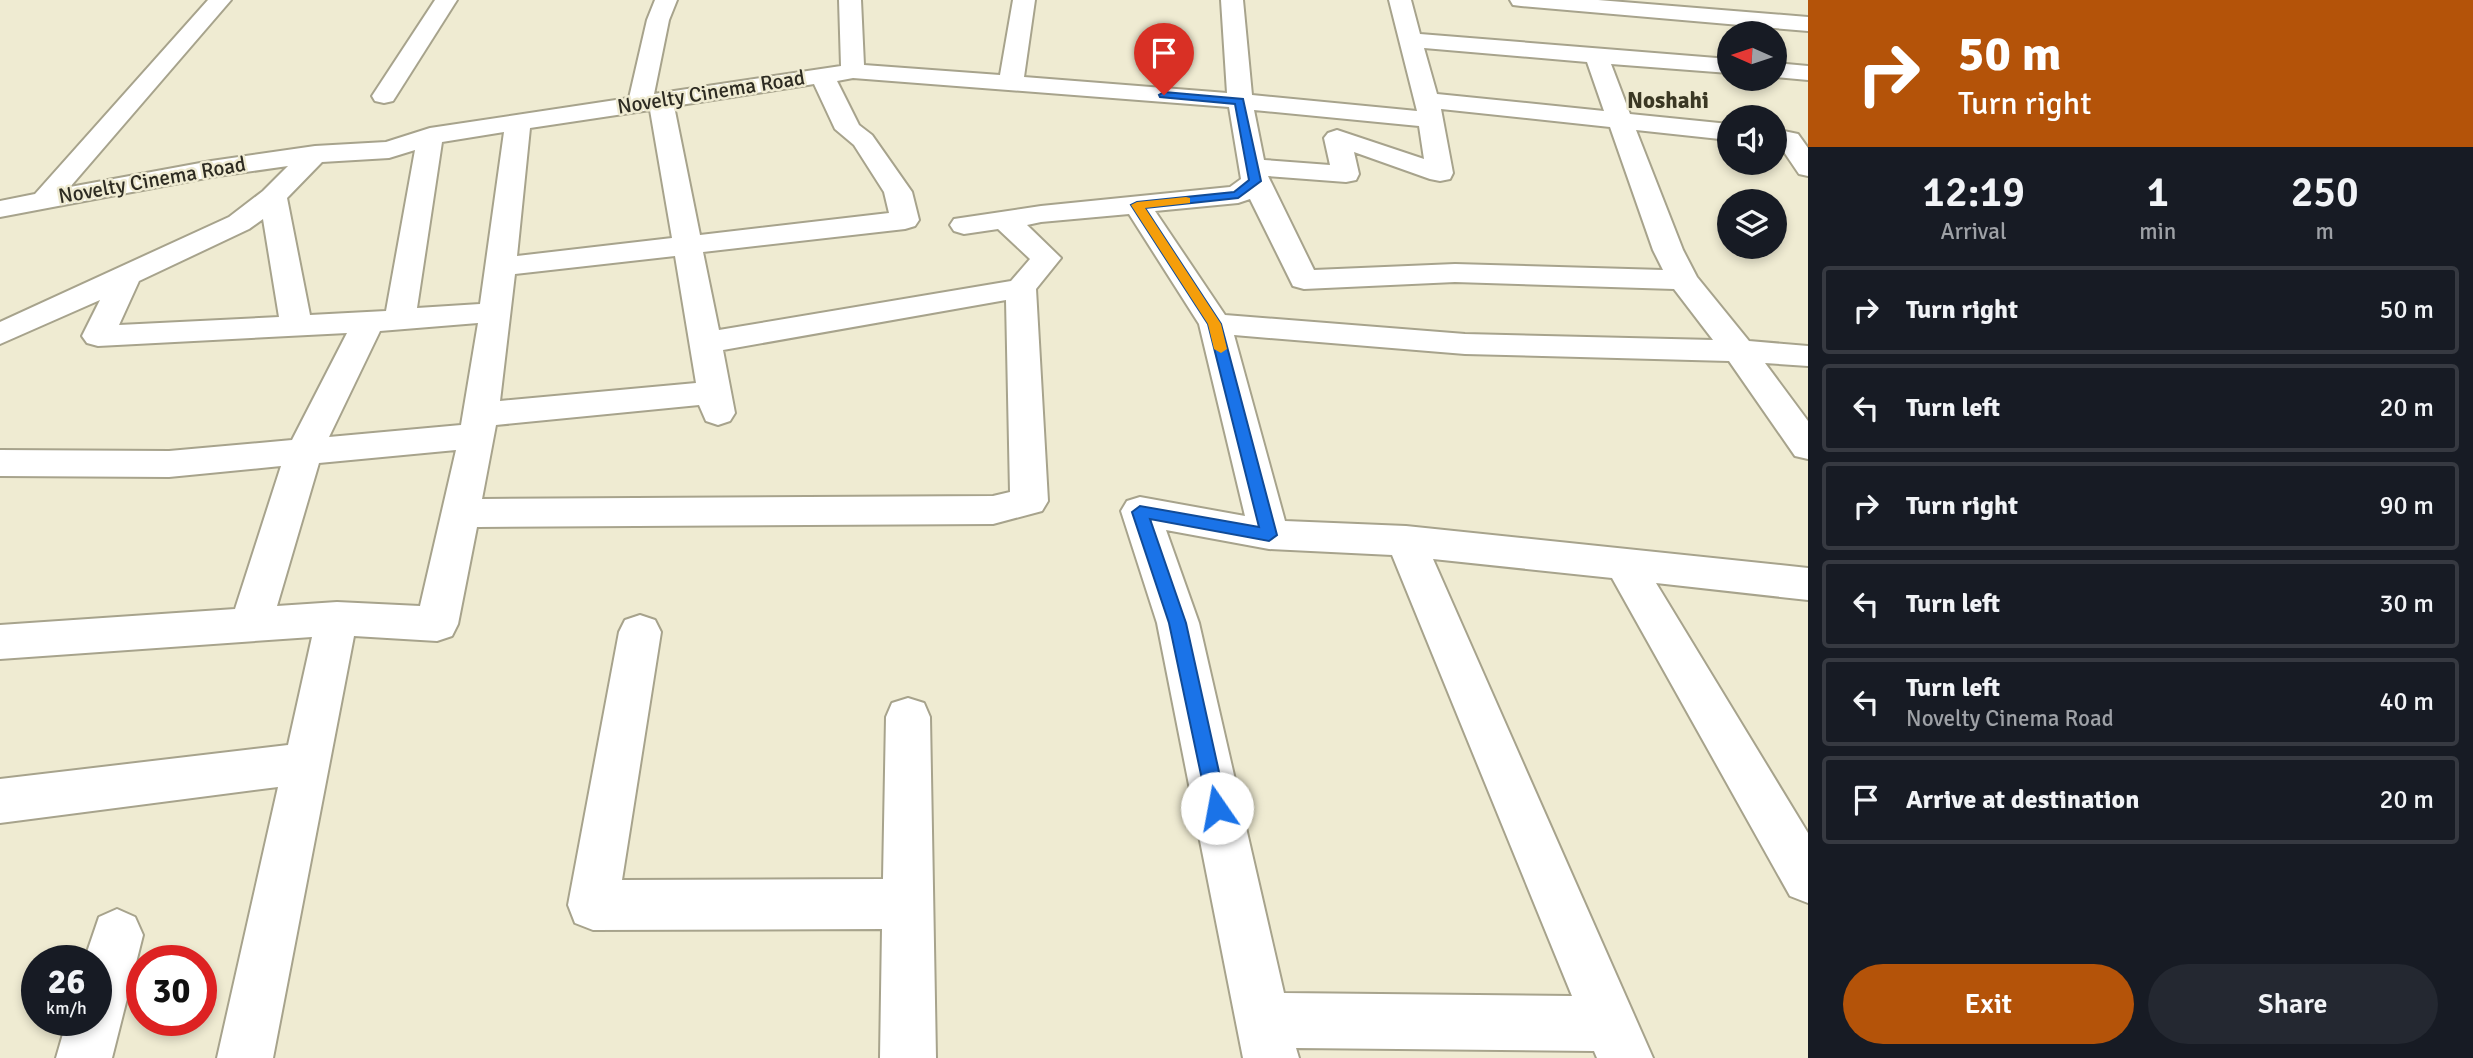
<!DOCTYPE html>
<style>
:root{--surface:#171b24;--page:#242831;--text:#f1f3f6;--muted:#9ea1a6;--line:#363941;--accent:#b45309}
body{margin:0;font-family:Signika,sans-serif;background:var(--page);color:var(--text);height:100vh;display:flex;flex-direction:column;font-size:26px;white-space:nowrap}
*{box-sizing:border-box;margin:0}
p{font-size:23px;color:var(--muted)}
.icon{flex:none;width:38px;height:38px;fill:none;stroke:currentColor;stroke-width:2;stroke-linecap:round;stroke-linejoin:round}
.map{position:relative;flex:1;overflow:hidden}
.sheet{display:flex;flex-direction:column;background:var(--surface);width:665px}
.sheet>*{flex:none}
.hud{background:#b45309;color:#fff;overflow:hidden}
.needle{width:46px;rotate:273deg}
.tools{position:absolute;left:1717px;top:21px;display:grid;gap:14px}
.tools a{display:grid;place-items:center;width:70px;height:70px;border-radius:50%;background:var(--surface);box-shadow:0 4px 10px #0003;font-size:35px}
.speed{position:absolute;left:21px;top:945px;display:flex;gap:14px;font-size:35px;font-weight:700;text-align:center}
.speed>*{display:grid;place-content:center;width:91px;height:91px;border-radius:50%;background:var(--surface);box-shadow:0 4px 10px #0003;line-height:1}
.speed small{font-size:18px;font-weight:400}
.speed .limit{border:10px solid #d22;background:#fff;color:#111}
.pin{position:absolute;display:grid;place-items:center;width:60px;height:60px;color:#fff;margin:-72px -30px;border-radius:50% 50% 50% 0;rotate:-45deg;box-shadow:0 0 7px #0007}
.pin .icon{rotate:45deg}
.me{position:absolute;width:77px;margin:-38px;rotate:348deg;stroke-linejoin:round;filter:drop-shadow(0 0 5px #0008)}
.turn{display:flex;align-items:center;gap:24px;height:147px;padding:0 35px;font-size:32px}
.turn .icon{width:91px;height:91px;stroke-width:2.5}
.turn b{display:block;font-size:49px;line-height:60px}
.eta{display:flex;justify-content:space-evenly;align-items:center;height:119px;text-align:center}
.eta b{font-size:42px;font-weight:600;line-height:49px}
.cta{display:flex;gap:14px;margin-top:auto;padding:14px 35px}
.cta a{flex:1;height:80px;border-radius:42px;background:var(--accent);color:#fff;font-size:28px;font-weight:600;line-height:80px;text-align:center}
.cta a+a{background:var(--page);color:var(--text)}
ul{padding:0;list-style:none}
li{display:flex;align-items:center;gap:21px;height:88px;margin:0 14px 10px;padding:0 21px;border:4px solid var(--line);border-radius:7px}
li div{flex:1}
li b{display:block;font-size:26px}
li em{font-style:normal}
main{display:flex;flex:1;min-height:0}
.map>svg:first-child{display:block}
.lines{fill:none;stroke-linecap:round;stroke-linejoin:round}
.minor-casing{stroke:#a7a38c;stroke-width:4}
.minor{fill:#fff;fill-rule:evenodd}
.route{fill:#1a73e8;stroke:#114b97;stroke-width:2}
.slow{fill:#f59e0b}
.labels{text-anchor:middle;stroke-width:5;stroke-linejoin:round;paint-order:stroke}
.far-street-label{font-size:21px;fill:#2d2b22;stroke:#efebd2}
.far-neighbourhood-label{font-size:23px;font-weight:bold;fill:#3b3824;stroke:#efebd2}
</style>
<main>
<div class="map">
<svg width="1808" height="1058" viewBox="0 0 1808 1058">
<rect width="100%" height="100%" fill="#efebd2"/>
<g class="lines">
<g class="minor-casing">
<g id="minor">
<path d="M 208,0 L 231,0 L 70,187 L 211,161 L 315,146 L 386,142 L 430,128 L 629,98 L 647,20 L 655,0 L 677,0 L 669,20 L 654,94 L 841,66 L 839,0 L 861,0 L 864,65 L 1000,75 L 1013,0 L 1035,0 L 1024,77 L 1227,93 L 1221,0 L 1243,0 L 1252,95 L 1417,111 L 1389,0 L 1411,0 L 1420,34 L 1729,59 L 1729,73 L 1611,64 L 1630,114 L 1729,124 L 1729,140 L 1636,130 L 1683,250 L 1697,277 L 1749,341 L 1808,346 L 1808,366 L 1765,363 L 1808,421 L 1808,459 L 1795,456 L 1729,361 L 1465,354 L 1234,335 L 1285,521 L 1406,526 L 1808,568 L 1808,600 L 1656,583 L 1808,833 L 1808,903 L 1790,896 L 1612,578 L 1433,559 L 1653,1058 L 1597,1058 L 1594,1051 L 1296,1048 L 1299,1058 L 1243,1058 L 1157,623 L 1121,511 L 1127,501 L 1140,497 L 1245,516 L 1199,324 L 1129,214 L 1041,222 L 1027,225 L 1061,258 L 1036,289 L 1048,501 L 1042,511 L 993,524 L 477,527 L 458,624 L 452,636 L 437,641 L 354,636 L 273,1058 L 217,1058 L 278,787 L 0,823 L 0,779 L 288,745 L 312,637 L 0,659 L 0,625 L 235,609 L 281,466 L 169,477 L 0,476 L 0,450 L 169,451 L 292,440 L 347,333 L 98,346 L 87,343 L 82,336 L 100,300 L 0,344 L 0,322 L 229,217 L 263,191 L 288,166 L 211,177 L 0,217 L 0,201 L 35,194 ZM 1424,48 L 1587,62 L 1604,111 L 1437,94 ZM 853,78 L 1229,107 L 1241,179 L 1230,187 L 1041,206 L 954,219 L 950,225 L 954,231 L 964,234 L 998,229 L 1030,259 L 1011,281 L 719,330 L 703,252 L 905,229 L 915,226 L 919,220 L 912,192 L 872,135 L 859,125 L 837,81 ZM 814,84 L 835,129 L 854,145 L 884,192 L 889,213 L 700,235 L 674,106 ZM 1441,109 L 1610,127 L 1653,250 L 1663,270 L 1455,264 L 1314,270 L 1268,176 L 1346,182 L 1356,180 L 1359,174 L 1354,152 L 1430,179 L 1440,181 L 1450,179 L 1453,173 ZM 650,110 L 672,238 L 517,256 L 530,128 ZM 1254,110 L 1419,126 L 1424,159 L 1337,130 L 1328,133 L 1324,138 L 1330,165 L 1264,160 ZM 504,132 L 480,304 L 417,308 L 442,142 ZM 415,150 L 386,311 L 310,315 L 287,198 L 322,162 L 389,158 ZM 1250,199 L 1293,286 L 1304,289 L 1455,282 L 1674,289 L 1713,340 L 1465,334 L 1225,315 L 1155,211 L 1238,203 ZM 263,219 L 279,317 L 119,325 L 139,281 L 249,229 ZM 675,256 L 696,383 L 500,401 L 515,274 ZM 1006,300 L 1010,492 L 993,496 L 482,499 L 496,425 L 699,405 L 706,421 L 718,425 L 730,421 L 735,413 L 723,350 ZM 478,323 L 461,425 L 329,437 L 380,331 ZM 456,450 L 420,606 L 337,602 L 277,606 L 319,463 ZM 1166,530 L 1269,549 L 1392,555 L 1572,996 L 1284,993 L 1199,623 Z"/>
<path d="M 435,0 L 457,0 L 393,101 L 384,103 L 375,101 L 372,96 Z"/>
<path d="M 1510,0 L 1598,0 L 1808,17 L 1808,31 L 1521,6 L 1513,5 Z"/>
<path d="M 1774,63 L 1808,66 L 1808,80 L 1774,77 Z"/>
<path d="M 1774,129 L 1798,134 L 1808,148 L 1808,176 L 1799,174 L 1780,146 L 1774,145 Z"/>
<path d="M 640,615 L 655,620 L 661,632 L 622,880 L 883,879 L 886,717 L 892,703 L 908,698 L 924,703 L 930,717 L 936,1058 L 880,1058 L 882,929 L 593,930 L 575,923 L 568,905 L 619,632 L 625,620 Z"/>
<path d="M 117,909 L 135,917 L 143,935 L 112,1058 L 56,1058 L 67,1020 L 96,1020 L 96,961 L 84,961 L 99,917 Z"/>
</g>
</g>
<use href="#minor" class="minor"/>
</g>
<path class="route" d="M 1164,92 L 1243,99 L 1261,181 L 1238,198 L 1145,208 L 1221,324 L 1277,535 L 1269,541 L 1150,519 L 1186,623 L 1227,808 L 1224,814 L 1217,817 L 1211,814 L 1208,808 L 1169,623 L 1132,512 L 1140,506 L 1259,527 L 1208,324 L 1131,205 L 1137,202 L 1234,192 L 1249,180 L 1235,104 L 1160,97 L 1159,95 Z"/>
<path class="slow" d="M 1186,197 L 1190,198 L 1190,203 L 1145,208 L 1221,324 L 1227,349 L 1221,353 L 1214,349 L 1208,324 L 1131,205 L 1137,202 Z"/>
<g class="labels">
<g class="far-street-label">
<text transform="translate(711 92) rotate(-9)" y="7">Novelty Cinema Road</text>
<text transform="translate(152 180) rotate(-10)" y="7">Novelty Cinema Road</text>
</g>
<g class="far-neighbourhood-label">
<text x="1668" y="108">Noshahi</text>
</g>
</g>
</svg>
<div class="tools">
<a><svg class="needle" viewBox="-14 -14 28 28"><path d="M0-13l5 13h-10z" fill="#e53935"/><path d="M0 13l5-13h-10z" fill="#9ea1a6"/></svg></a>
<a><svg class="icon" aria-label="sound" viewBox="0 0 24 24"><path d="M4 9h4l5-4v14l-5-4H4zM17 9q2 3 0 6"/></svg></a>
<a><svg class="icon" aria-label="layers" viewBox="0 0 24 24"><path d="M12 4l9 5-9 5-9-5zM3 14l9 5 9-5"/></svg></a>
</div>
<div class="speed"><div>26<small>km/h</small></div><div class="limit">30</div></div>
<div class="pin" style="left:1164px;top:95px;background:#d93025"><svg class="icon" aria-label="arrive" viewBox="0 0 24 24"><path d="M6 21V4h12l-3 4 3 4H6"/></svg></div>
<svg class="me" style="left:1217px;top:808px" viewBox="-20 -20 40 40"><circle r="19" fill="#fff"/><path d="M0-13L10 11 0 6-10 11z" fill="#1a73e8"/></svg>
</div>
<section class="sheet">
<div class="hud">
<div class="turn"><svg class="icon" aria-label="right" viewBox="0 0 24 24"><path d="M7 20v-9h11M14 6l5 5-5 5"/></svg><div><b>50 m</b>Turn right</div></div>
</div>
<div class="eta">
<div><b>12:19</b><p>Arrival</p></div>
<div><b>1</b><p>min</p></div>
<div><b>250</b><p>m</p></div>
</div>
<ul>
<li><svg class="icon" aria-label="right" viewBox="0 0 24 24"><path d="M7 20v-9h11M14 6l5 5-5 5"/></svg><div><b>Turn right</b></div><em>50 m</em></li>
<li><svg class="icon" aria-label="left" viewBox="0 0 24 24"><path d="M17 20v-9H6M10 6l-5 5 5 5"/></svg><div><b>Turn left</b></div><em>20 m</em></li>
<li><svg class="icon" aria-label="right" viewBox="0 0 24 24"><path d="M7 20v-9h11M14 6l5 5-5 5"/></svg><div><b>Turn right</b></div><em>90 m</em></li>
<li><svg class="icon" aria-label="left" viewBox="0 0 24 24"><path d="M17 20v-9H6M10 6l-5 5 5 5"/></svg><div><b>Turn left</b></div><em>30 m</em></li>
<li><svg class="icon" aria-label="left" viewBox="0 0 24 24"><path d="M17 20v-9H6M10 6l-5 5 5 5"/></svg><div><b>Turn left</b><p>Novelty Cinema Road</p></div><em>40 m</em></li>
<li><svg class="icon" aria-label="arrive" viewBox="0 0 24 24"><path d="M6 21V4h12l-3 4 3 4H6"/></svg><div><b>Arrive at destination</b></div><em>20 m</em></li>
</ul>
<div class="cta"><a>Exit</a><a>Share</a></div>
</section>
</main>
